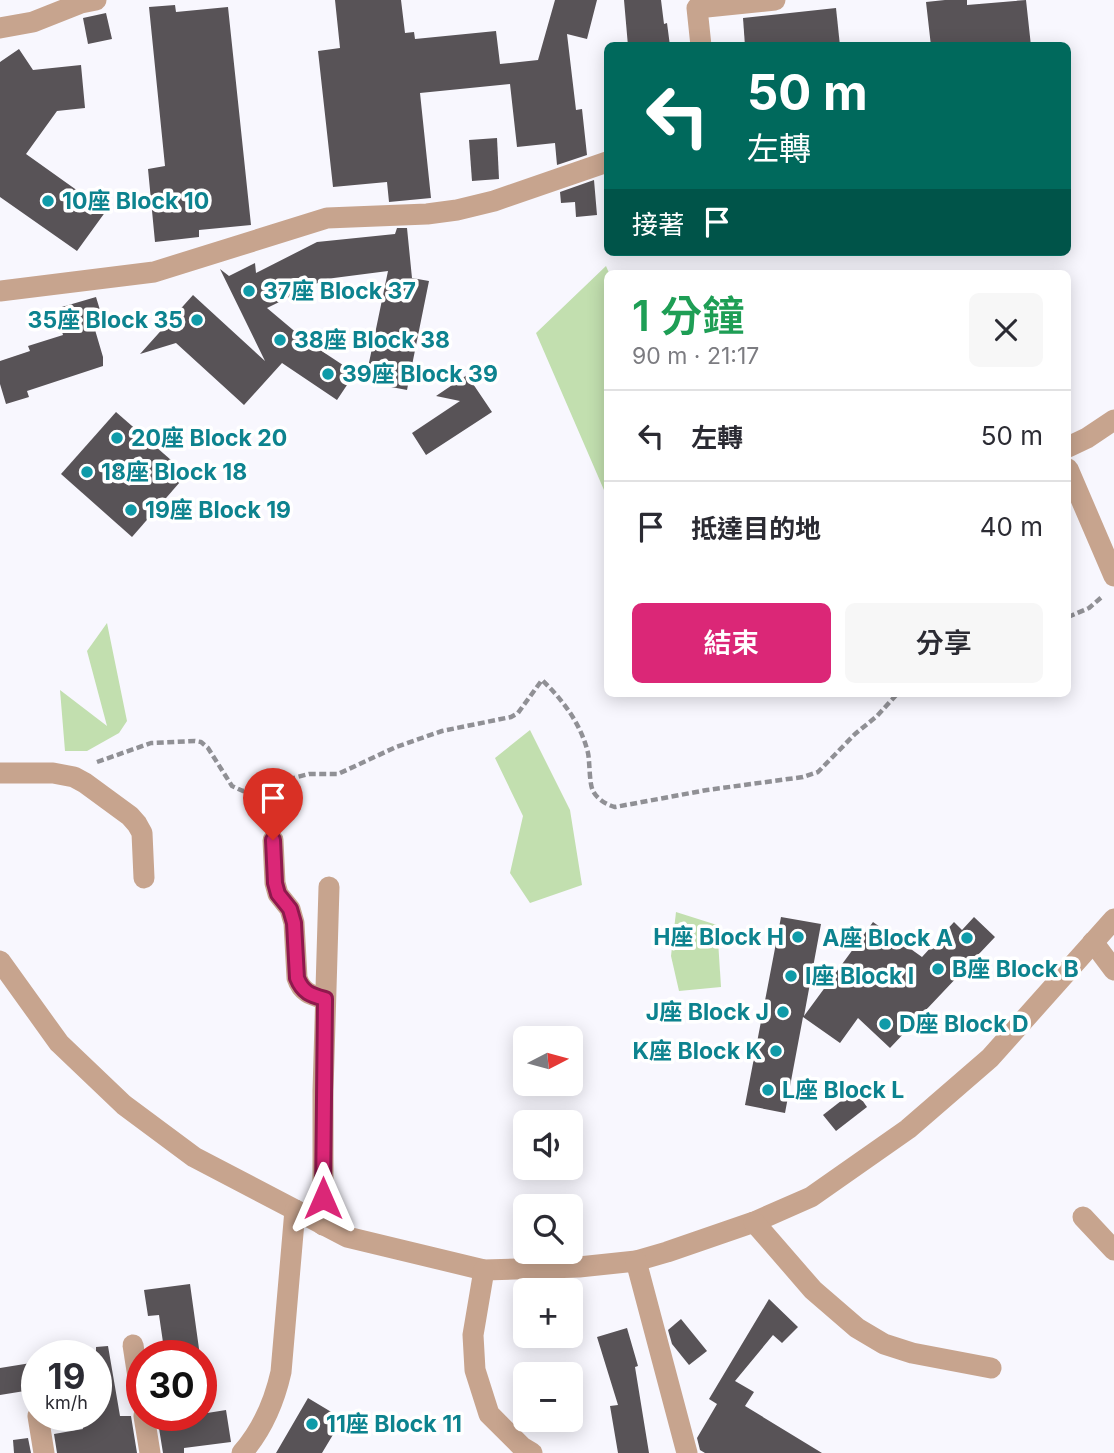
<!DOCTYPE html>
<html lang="zh-TW">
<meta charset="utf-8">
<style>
:root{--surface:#fff;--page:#f7f7f7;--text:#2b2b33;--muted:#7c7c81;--line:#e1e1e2;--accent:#db2777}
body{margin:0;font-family:Inter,"Noto Sans TC",sans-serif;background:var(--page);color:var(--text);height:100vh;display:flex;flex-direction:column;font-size:26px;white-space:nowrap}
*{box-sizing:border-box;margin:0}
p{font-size:23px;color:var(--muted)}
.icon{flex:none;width:38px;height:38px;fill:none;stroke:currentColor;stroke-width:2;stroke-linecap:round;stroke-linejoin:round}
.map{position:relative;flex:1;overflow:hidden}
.sheet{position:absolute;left:604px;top:270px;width:467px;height:427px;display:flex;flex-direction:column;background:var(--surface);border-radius:10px;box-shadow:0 4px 18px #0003}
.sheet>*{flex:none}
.banner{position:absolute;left:604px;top:42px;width:467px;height:214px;border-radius:10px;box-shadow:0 4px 18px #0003;background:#00695c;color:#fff;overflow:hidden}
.needle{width:46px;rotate:84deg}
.fabs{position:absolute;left:513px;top:1026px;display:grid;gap:14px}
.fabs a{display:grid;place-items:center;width:70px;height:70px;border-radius:10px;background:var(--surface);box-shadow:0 4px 18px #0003;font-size:35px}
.speed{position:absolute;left:21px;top:1340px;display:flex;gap:14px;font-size:35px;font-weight:700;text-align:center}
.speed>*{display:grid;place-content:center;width:91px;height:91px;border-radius:50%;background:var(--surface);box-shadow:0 4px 18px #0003;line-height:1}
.speed small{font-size:18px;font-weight:400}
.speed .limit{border:10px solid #d22;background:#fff;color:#111}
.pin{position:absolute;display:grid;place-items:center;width:60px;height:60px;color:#fff;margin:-72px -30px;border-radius:50% 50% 50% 0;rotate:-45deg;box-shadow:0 0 7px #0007}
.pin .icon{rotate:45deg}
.me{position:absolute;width:77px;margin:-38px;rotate:0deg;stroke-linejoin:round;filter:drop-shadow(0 0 5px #0008)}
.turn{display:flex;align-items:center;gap:24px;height:147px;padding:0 28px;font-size:32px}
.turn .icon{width:91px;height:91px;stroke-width:2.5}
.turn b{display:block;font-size:49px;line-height:60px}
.then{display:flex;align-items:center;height:66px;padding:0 28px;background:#0003;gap:14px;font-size:26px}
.round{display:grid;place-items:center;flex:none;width:74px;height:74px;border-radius:10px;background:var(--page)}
.head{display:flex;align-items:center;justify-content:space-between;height:119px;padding:0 28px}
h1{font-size:42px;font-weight:600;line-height:52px;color:#1e9e55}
.button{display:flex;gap:14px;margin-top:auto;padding:14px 28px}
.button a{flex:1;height:80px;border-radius:10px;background:var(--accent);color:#fff;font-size:28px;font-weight:600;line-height:80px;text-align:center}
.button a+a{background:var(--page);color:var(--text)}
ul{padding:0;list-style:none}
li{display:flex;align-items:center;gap:21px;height:91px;padding:0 28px;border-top:2px solid var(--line)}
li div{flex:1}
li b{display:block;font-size:26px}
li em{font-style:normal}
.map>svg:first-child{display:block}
.green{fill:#c2dfaf}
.building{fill:#585357}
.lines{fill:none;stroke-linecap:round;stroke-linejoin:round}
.path{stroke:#909095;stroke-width:4.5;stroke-dasharray:7 3.5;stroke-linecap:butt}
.minor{stroke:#c7a48e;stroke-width:21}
.route-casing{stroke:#8e194d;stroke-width:18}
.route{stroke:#db2777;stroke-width:12}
.culture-dot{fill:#0f9aa8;stroke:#fff;stroke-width:2.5}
.labels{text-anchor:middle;stroke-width:7;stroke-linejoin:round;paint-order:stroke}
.culture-label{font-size:23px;font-weight:bold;fill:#0d838f;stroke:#fff;text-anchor:start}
</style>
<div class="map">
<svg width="1114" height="1453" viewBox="0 0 1114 1453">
<rect width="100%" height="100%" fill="#f8f7fe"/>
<g class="green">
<path d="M 606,266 L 609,273 L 607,273 L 607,497 L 536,333 Z"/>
<path d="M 107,623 L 127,721 L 119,733 L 87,751 L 65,751 L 60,690 L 107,726 L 87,651 Z"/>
<path d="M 530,730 L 570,810 L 582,885 L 530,903 L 510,873 L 523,816 L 495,758 Z"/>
<path d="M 676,912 L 717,925 L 721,987 L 679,991 L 671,956 Z"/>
</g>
<g class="building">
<path d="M 335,0 L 401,0 L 405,33 L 414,32 L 415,39 L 496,31 L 500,64 L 538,60 L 555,0 L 597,0 L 587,39 L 567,34 L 576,110 L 582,109 L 587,155 L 557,165 L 555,143 L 517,147 L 510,84 L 420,93 L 431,198 L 389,202 L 387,182 L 333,187 L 318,51 L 340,48 Z"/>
<path d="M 624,0 L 661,0 L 664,24 L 667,23 L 670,46 L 628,46 Z"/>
<path d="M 945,0 L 967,0 L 967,5 L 1026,0 L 1031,46 L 931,46 L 926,2 Z"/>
<path d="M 175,5 L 176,12 L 228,7 L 251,225 L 199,230 L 199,237 L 155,242 L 148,169 L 165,166 L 149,7 Z"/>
<path d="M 836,8 L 840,46 L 745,46 L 743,18 Z"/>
<path d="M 106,13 L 112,39 L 88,44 L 83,18 Z"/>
<path d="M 19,49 L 33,70 L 81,65 L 85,108 L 57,111 L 26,154 L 106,211 L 77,251 L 0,197 L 0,62 Z"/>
<path d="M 497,138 L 499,179 L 472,181 L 469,140 Z"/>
<path d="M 594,180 L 597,215 L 576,217 L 575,202 L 561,203 L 560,192 Z"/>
<path d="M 397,228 L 407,228 L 412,278 L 429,281 L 407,390 L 365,382 L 388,271 L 326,279 L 267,308 L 305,340 L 355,373 L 337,400 L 282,363 L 244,405 L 176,343 L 140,354 L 193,295 L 265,361 L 220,269 L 229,276 L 255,263 L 256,273 L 317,242 L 395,234 Z"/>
<path d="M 96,297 L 103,320 L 93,323 L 103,357 L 103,366 L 27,391 L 29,397 L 6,404 L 0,384 L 0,361 L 30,351 L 28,346 L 63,335 L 55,309 Z"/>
<path d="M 467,375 L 492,412 L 426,455 L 412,433 L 460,401 L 436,396 Z"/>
<path d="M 116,412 L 187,474 L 132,537 L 61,474 Z"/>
<path d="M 781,917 L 821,924 L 804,1016 L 873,922 L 922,957 L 954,922 L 962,930 L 974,917 L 995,937 L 890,1048 L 858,1018 L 840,1043 L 803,1017 L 785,1113 L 745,1105 Z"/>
<path d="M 855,1090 L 867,1107 L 836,1131 L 823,1115 Z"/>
<path d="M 190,1284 L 200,1356 L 165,1356 L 159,1315 L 148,1316 L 144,1290 Z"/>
<path d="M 769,1299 L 798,1327 L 782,1343 L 773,1335 L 735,1381 L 754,1392 L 745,1406 L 822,1453 L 705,1453 L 700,1450 L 697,1438 L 717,1404 L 709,1399 Z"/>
<path d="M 681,1319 L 707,1351 L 689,1365 L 672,1344 L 668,1330 Z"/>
<path d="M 627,1328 L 638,1366 L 635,1367 L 649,1453 L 618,1453 L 610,1406 L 618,1405 L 597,1337 Z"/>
<path d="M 108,1346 L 120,1416 L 131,1416 L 137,1453 L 57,1453 L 54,1434 L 83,1429 L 80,1416 L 96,1416 L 96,1347 Z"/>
<path d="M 37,1362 L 37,1389 L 0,1395 L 0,1368 Z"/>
<path d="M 308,1398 L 333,1413 L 327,1422 L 337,1428 L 322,1453 L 276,1453 Z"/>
<path d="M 226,1410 L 231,1442 L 184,1448 L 184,1453 L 163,1453 L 157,1416 L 201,1416 L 201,1414 Z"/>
<path d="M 28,1438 L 31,1453 L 14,1453 L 13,1440 Z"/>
</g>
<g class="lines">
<g class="path">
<path d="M 1068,617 L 1089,608 L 1103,596"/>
<path d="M 97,762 L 151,743 L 195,741 L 201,742 L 208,748 L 232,786 L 243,791 L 309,774 L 338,774 L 396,747 L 442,731 L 511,717 L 518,713 L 542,680 C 563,700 581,724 588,753 C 590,763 589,783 593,791 C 597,799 607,805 615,807 L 707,790 L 803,777 L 818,772 L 855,734 L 877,716 L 898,693"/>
</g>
<g class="minor">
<path d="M 0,28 L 33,22 L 81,3 L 96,0"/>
<path d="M 701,46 L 697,8 L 775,0"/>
<path d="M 0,291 L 154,272 L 327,218 L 427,214 L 457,210 L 494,201 L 607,162"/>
<path d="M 1068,447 L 1087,438 L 1114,420"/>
<path d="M 1068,469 L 1114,576"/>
<path d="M 0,773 L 53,773 L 74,777 L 85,783 L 130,816 L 137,824 L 142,833 L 144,878"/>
<path d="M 273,840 L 275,883 L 278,894 L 290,909 L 294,923 L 297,978 C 302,993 311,995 325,999"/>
<path d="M 1093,942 L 1114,970"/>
<path d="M 0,961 L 59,1043 L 124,1105 L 194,1157 L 347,1237 L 484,1270 L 579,1267 L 636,1261 L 667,1252 L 754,1222 L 811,1197 L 908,1129 L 990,1058 L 1114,919"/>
<path d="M 1083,1217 L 1114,1250"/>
<path d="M 754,1222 L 813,1290 L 857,1328 L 884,1344 L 912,1353 L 991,1368"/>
<path d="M 323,1225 L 323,1091 L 329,887"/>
<path d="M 636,1261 L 687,1453"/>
<path d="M 484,1270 L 473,1335 L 475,1370 L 489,1414 L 522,1447 L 532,1453"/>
<path d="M 133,1345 L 142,1403"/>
<path d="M 38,1416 L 44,1453"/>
<path d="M 144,1416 L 150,1453"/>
<path d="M 242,1453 C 263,1429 274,1403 281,1372 L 295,1210"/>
</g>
</g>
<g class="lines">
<g class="route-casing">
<path id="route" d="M 273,840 L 275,883 L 278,894 L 290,909 L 294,923 L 297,978 C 303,993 311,995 325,999 L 323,1198"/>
</g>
<use href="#route" class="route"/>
</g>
<g class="culture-dot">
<circle cx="48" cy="201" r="7"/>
<circle cx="249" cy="291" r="7"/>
<circle cx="197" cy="320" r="7"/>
<circle cx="280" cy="340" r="7"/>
<circle cx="328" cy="374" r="7"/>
<circle cx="117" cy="438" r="7"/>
<circle cx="87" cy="472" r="7"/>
<circle cx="131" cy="510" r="7"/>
<circle cx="798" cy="937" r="7"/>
<circle cx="967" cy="938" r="7"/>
<circle cx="938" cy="969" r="7"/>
<circle cx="791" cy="976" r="7"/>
<circle cx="783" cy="1012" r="7"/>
<circle cx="885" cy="1024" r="7"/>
<circle cx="776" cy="1051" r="7"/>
<circle cx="768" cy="1090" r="7"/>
<circle cx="312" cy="1424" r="7"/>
</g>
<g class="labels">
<g class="culture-label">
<text x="62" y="209">10座 Block 10</text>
<text x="263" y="299">37座 Block 37</text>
<text x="183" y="328" text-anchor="end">35座 Block 35</text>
<text x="294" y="348">38座 Block 38</text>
<text x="342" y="382">39座 Block 39</text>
<text x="131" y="446">20座 Block 20</text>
<text x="101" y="480">18座 Block 18</text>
<text x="145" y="518">19座 Block 19</text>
<text x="784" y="945" text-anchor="end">H座 Block H</text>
<text x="953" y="946" text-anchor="end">A座 Block A</text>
<text x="952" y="977">B座 Block B</text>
<text x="805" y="984">I座 Block I</text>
<text x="769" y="1020" text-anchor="end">J座 Block J</text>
<text x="899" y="1032">D座 Block D</text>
<text x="762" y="1059" text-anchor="end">K座 Block K</text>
<text x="782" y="1098">L座 Block L</text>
<text x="326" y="1432">11座 Block 11</text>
</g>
</g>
</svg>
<div class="fabs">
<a><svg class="needle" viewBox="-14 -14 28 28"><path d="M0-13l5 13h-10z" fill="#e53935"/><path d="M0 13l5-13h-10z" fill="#7c7c81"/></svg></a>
<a><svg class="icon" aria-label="sound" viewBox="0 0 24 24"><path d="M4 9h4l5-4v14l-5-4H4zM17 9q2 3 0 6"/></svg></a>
<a><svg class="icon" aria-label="search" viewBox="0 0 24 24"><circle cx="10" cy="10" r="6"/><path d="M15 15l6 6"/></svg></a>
<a>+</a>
<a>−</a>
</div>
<div class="speed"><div>19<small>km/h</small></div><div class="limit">30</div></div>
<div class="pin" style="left:273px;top:840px;background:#d93025"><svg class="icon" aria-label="arrive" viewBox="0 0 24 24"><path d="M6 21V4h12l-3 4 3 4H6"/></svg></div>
<svg class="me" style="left:323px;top:1198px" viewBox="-20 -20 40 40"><path d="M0-17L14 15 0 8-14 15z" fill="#db2777" stroke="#fff" stroke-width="4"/></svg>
<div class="banner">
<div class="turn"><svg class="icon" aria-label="left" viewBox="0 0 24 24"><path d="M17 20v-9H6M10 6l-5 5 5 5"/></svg><div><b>50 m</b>左轉</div></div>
<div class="then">接著<svg class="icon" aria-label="arrive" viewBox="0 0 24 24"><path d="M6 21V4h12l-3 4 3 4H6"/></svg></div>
</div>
<section class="sheet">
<div class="head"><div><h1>1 分鐘</h1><p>90 m · 21:17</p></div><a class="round"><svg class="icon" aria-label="close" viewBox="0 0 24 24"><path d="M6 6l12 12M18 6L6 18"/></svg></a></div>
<ul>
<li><svg class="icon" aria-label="left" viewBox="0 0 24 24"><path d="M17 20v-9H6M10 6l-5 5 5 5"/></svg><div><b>左轉</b></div><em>50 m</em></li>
<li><svg class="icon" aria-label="arrive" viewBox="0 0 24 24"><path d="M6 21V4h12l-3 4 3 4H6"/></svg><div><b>抵達目的地</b></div><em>40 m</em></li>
</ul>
<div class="button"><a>結束</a><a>分享</a></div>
</section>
</div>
